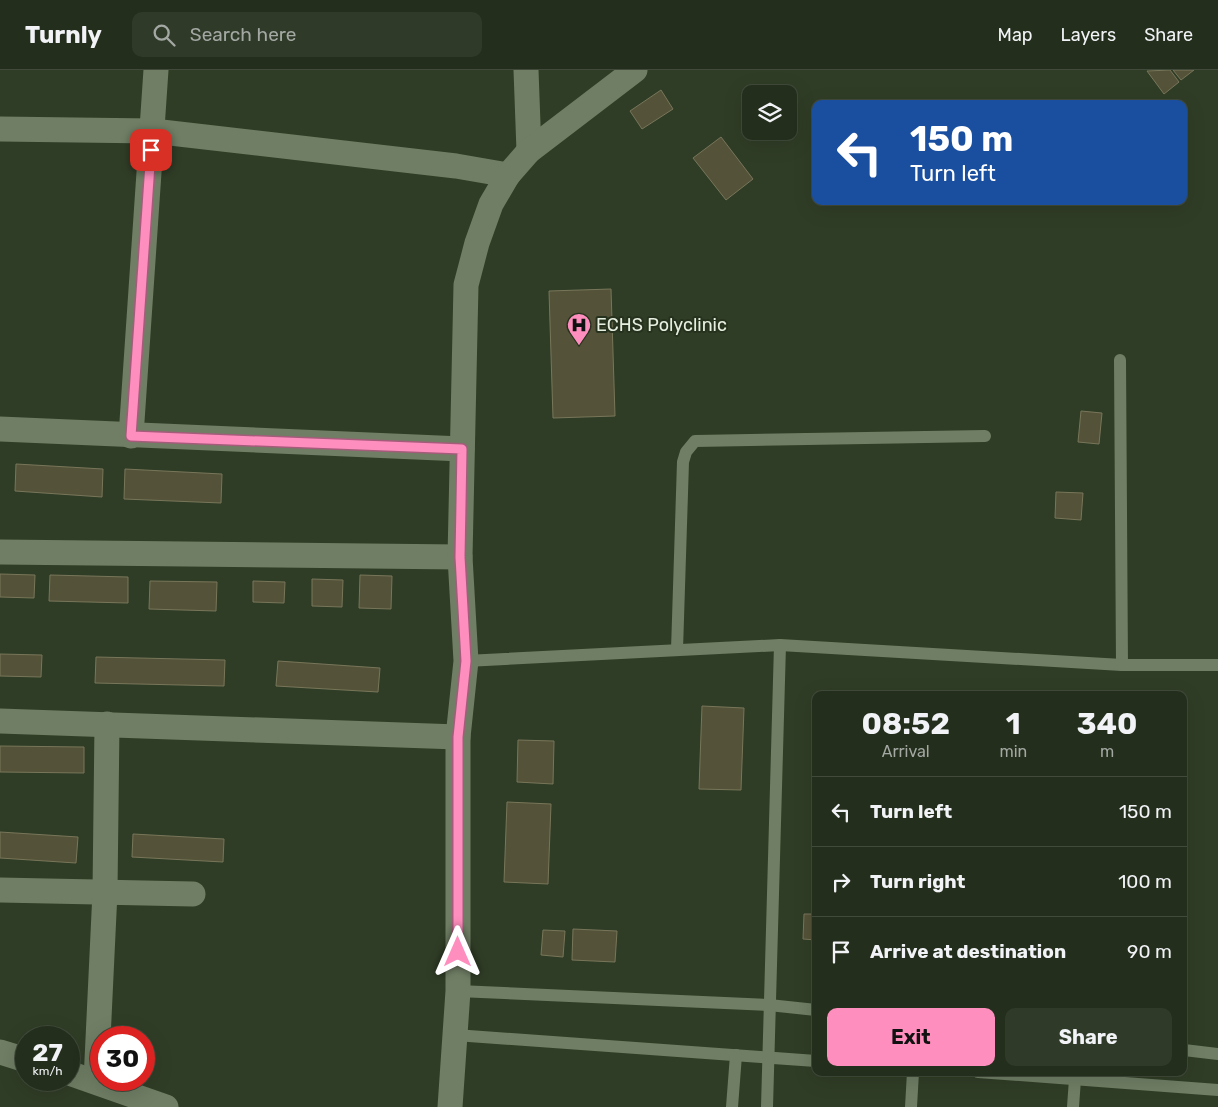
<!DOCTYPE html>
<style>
:root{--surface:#242e1c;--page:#303a29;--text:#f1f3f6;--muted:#a3a8a3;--line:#414a3b;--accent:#fe8ebd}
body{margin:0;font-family:Rubik,sans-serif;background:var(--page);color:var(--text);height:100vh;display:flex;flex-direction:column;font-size:19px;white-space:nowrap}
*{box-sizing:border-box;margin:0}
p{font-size:16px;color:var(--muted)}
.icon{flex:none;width:28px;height:28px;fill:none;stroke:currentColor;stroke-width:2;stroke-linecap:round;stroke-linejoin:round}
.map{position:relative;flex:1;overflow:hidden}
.side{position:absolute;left:812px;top:621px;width:375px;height:385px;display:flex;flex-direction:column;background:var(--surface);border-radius:10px;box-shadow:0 5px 20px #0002,0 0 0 1px var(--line)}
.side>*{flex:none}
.hud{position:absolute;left:812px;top:30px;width:375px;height:105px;border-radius:10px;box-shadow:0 5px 20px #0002,0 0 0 1px var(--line);background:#1a4fa0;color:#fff;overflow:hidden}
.buttons{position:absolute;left:742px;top:15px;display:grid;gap:10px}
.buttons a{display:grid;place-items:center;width:55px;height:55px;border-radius:10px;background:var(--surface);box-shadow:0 5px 20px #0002,0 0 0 1px var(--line);font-size:25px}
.speed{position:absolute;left:15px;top:956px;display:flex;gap:10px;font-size:25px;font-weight:700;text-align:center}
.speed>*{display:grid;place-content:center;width:65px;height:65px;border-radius:50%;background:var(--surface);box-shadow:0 5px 20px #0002,0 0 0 1px var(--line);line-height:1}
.speed small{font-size:12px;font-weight:400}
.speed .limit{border:8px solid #d22;background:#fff;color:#111}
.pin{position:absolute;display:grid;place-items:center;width:42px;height:42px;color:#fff;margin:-21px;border-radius:10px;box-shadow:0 2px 8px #0006}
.me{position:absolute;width:55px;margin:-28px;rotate:0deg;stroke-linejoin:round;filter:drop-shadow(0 0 4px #0008)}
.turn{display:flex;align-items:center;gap:18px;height:105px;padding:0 15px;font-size:22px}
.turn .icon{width:65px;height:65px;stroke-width:2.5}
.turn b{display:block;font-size:35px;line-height:42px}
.eta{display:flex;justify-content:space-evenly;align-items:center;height:85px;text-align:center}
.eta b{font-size:30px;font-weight:700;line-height:35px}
.button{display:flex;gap:10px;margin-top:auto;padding:10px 15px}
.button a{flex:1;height:58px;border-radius:10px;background:var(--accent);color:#111;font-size:20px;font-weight:700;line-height:58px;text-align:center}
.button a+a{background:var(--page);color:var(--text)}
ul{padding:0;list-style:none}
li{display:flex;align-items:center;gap:15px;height:70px;padding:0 15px;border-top:1px solid var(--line)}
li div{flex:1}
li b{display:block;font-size:19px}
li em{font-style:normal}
header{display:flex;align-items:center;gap:30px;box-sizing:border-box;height:70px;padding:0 25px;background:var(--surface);border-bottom:1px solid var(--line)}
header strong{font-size:24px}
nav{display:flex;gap:28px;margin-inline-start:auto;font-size:18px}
.search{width:350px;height:45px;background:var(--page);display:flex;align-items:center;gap:12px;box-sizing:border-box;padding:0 18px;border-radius:10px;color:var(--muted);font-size:19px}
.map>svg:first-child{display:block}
.building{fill:#545238;stroke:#78765a}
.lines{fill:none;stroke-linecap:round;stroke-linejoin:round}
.lane{stroke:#707e65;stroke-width:12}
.street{stroke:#707e65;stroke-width:25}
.route-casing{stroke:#a55c7b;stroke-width:12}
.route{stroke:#fe8ebd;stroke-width:9}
.labels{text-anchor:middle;stroke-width:4;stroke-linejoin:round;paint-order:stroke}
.poi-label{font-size:18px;fill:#e6eee0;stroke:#26321d;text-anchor:start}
</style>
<header>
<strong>Turnly</strong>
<div class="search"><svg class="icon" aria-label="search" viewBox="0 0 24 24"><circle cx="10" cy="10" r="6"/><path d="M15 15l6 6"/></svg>Search here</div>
<nav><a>Map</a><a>Layers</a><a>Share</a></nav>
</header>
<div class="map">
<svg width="1218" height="1037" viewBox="0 0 1218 1037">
<rect width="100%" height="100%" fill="#303d26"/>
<g class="building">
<path d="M 1170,0 L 1179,12 L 1164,24 L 1147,1 Z"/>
<path d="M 1173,0 L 1194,0 L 1181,10 Z"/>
<path d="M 661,20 L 673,39 L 642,59 L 630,41 Z"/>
<path d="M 721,67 L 753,109 L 726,130 L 693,88 Z"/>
<path d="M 611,219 L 615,346 L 553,348 L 549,221 Z"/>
<path d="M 1081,341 L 1102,343 L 1099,374 L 1078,372 Z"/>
<path d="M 16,394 L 103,399 L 102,427 L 15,421 Z"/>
<path d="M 125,399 L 222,404 L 221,433 L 124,429 Z"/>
<path d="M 1056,422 L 1083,423 L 1081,450 L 1055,448 Z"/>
<path d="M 0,504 L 35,505 L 34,528 L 0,527 Z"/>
<path d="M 50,505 L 128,507 L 128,533 L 49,531 Z"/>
<path d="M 360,505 L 392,506 L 391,539 L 359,538 Z"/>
<path d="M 312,509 L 343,510 L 342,537 L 312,536 Z"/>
<path d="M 150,511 L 217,512 L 216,541 L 149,539 Z"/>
<path d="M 253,511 L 285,512 L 284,533 L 253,532 Z"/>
<path d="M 0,584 L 42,585 L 41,607 L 0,606 Z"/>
<path d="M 96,587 L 225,590 L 224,616 L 95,613 Z"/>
<path d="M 278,591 L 380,598 L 378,622 L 276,616 Z"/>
<path d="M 702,636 L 744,638 L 741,720 L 699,719 Z"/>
<path d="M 518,670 L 554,671 L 553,714 L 517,712 Z"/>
<path d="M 0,676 L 84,677 L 84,703 L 0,702 Z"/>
<path d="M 507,732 L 551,734 L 548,814 L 504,812 Z"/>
<path d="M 0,762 L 78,767 L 76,793 L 0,788 Z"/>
<path d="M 133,764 L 224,769 L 223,792 L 132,787 Z"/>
<path d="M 804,844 L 816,844 L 816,870 L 803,869 Z"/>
<path d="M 573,859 L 617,861 L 615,892 L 572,890 Z"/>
<path d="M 543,860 L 565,861 L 563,887 L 541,885 Z"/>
</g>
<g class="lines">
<g class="lane">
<path d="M 1120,290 L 1122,595"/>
<path d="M 677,580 L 683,392 L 686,382 L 695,371 L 985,366"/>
<path d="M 466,591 L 780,575 L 1122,595 L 1218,595"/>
<path d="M 458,921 L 769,935 L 816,940"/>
<path d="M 455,965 L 816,991"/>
<path d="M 1184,980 L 1218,984"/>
<path d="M 978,1002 L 1218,1020"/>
<path d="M 732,1037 L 736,985"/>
<path d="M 767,1037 L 780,575"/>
<path d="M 911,1037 L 913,1002"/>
<path d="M 1073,1037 L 1075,1009"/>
</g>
<g class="street">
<path d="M 526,0 L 529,81"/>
<path d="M 0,59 L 153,61 L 456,96 L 508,105"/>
<path d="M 0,359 L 462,379"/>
<path d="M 131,366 L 156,0"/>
<path d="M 0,482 L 460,487"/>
<path d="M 0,651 L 458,667"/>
<path d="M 0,820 L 193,824"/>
<path d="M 0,982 L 26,990"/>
<path d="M 69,1003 L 166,1037"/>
<path d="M 96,1011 L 105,822 L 107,654"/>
<path d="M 450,1037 L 458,921 L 458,667 L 466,591 L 460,487 L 466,215 L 477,173 L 491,134 L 508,105 L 529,81 L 635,0"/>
</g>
</g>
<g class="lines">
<g class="route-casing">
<path id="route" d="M 151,80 L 131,366 L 462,379 L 460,487 L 466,591 L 458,667 L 458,882"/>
</g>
<use href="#route" class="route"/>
</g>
<defs>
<g id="hospital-pin" transform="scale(1.25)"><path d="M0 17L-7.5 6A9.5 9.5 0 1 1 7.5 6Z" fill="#fe8ebd" stroke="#26321d"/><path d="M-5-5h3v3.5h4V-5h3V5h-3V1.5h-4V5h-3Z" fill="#111"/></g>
</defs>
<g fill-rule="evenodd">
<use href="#hospital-pin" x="579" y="255"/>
</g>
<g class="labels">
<g class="poi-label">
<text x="596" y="261">ECHS Polyclinic</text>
</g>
</g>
</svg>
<div class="buttons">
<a><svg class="icon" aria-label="layers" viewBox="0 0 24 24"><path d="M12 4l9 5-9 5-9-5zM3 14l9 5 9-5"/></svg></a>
</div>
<div class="speed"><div>27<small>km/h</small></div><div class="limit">30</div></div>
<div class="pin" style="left:151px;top:80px;background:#d93025"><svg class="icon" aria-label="arrive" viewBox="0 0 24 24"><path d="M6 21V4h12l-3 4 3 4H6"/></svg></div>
<svg class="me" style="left:458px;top:882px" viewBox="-20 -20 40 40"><path d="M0-17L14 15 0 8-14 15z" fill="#fe8ebd" stroke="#fff" stroke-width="4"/></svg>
<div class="hud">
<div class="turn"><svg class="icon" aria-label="left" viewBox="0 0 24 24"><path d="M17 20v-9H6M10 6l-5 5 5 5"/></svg><div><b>150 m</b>Turn left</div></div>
</div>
<section class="side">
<div class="eta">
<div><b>08:52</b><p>Arrival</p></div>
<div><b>1</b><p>min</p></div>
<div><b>340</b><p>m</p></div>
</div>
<ul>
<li><svg class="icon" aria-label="left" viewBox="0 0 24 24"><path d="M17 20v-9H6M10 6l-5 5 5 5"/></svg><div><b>Turn left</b></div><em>150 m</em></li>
<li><svg class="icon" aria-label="right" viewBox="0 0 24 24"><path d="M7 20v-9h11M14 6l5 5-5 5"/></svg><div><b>Turn right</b></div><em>100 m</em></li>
<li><svg class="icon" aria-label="arrive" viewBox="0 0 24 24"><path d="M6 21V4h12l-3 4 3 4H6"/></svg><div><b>Arrive at destination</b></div><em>90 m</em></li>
</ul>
<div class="button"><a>Exit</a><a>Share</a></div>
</section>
</div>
